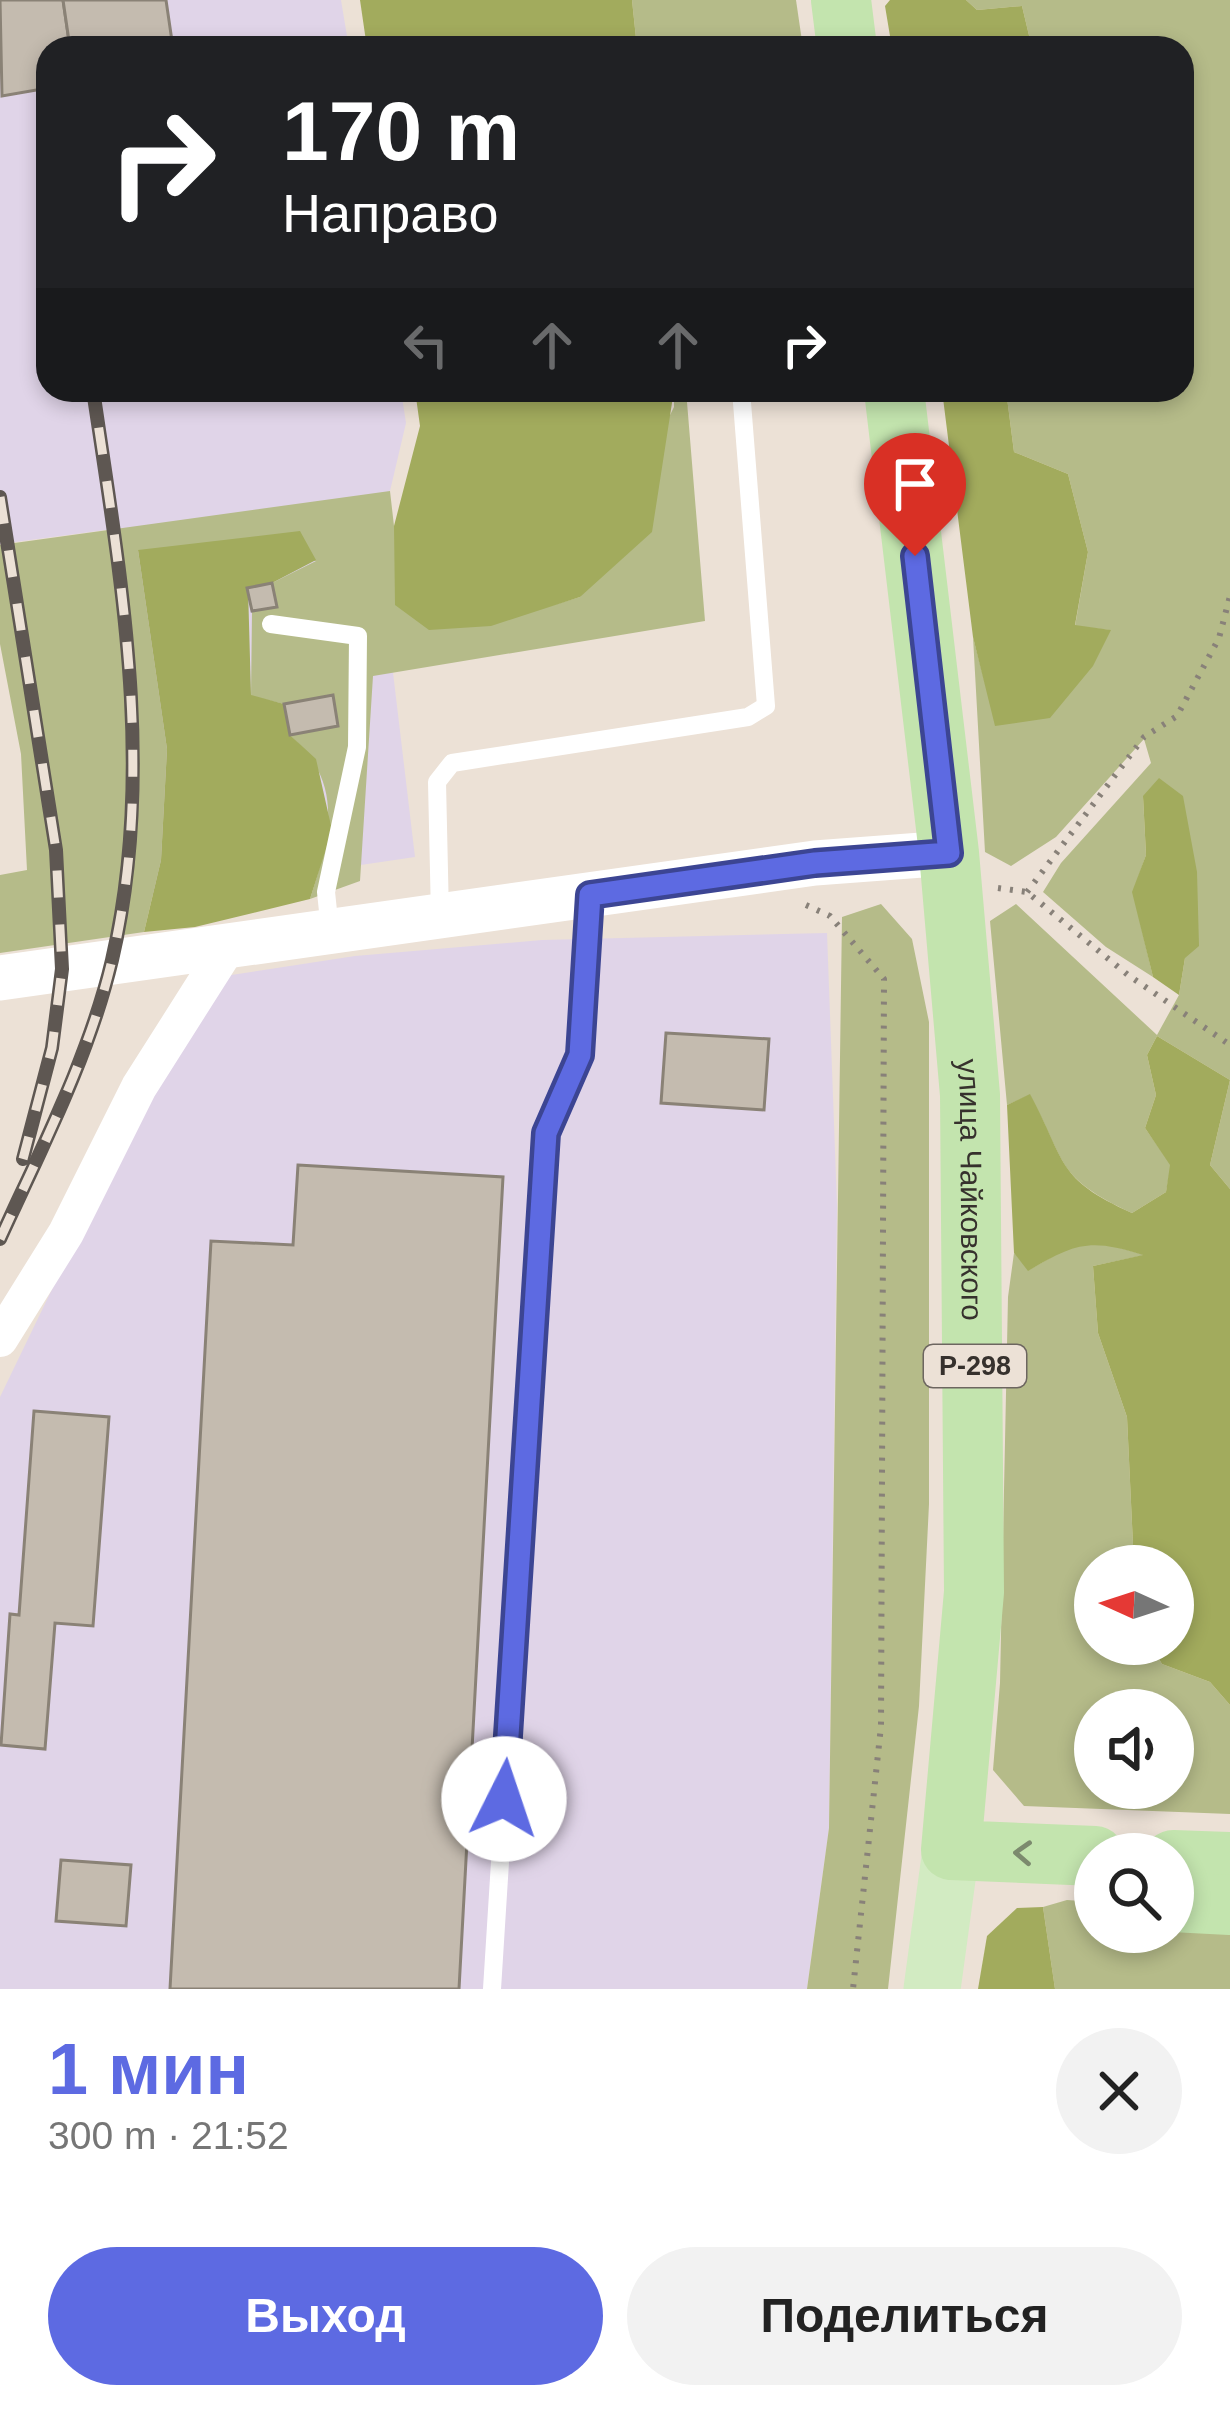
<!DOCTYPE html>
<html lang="ru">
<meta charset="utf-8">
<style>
:root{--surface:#fff;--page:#f2f2f2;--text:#222;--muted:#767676;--accent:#5d6ae2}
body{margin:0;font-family:Helvetica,sans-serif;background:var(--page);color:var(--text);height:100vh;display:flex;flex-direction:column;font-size:45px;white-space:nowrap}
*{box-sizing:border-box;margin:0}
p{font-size:39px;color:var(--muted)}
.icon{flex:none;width:66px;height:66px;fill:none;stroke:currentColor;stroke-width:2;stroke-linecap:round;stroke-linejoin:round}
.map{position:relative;height:1989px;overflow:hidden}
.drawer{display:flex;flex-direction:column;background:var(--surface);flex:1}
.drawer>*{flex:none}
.banner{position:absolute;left:36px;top:36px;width:1158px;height:366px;border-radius:36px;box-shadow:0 6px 18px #0003;background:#202124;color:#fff;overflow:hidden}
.needle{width:78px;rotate:273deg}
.controls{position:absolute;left:1074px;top:1545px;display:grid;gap:24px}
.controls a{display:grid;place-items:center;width:120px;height:120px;border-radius:50%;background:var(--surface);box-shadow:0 6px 18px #0003;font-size:60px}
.pin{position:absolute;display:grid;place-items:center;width:102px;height:102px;color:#fff;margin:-123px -51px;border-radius:50% 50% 50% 0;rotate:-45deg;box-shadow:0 0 12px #0007}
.pin .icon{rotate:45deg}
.me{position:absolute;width:132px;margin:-66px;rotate:4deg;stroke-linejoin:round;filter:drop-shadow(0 0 9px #0008)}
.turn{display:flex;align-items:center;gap:42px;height:252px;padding:0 48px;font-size:54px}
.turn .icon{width:156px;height:156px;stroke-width:2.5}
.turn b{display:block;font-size:84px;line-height:102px}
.lanes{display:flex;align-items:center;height:114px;padding:0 48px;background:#0003;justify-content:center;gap:60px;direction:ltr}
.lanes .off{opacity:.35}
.round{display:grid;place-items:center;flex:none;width:126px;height:126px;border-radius:63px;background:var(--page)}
.head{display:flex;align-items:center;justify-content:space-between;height:204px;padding:0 48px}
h1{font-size:72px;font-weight:700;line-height:90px;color:var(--accent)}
.primary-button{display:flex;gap:24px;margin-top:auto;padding:24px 48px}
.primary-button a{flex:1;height:138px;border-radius:72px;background:var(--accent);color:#fff;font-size:48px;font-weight:700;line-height:138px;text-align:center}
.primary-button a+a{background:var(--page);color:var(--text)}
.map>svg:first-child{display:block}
.industrial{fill:#e0d4e8}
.green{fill:#b5bb89;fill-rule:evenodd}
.forest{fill:#a2ab5d}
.building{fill:#c4bbaf;stroke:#8a8276;stroke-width:3}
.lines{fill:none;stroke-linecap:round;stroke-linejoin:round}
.path{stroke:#888179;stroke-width:6;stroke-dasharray:3 9;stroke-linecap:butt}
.service{stroke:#fff;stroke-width:18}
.minor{stroke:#fff;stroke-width:36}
.tertiary{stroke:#fff;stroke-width:45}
.primary{stroke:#d2ebc2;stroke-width:57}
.trunk{stroke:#c3e4ae;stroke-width:60}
.rail-casing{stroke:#5e5752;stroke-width:14}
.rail{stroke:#ece1d6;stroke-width:9;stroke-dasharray:27;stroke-linecap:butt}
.oneway{stroke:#7c8a6e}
.route-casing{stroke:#3c4593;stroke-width:30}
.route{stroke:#5d6ae2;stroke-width:21}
.labels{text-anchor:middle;stroke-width:12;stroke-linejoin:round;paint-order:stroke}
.shield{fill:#ece1d6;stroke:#6d6660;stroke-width:3}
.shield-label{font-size:27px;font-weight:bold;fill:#36312d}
.street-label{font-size:30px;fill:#36312d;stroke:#ece1d6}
</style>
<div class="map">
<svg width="1230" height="1989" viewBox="0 0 1230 1989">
<rect width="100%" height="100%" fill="#ece1d6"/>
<g class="industrial">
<path d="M 0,0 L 341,0 L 349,48 L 48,48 L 48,390 L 401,390 L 406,423 L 390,491 L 374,513 L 415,857 L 137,898 L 113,529 L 0,544 Z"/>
<path d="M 827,933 L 837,1206 L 829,1828 L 807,1989 L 0,1989 L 0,1397 L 142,1103 L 218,977 L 355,956 L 542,940 Z"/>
</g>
<g class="green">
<path d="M 632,0 L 796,0 L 803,48 L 637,48 Z"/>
<path d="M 966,0 L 1230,0 L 1230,1189 L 1210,1165 L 1230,1080 L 1157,1036 L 1147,1055 L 1156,1095 L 1145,1128 L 1171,1165 L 1166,1192 L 1132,1213 C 1055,1177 1067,1164 1030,1095 L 1007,1105 L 990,921 L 1016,904 L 1157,1035 L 1179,995 L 1185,958 L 1143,796 L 1146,855 L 1133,892 L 1153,977 L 1106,947 L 1043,892 L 1061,863 L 1151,763 L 1144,739 L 1056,837 L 1011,866 L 985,852 L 973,637 L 996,725 L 1109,630 L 1075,626 L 1088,552 L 1068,474 L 1014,452 L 1006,390 L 1182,390 L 1182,48 L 1032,48 L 1022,6 L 977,10 Z"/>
<path d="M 674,390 L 686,390 L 705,621 L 373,676 L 360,881 L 310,899 C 330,836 345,784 290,735 L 338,726 L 333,696 L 284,704 L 251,696 L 252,611 L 276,607 L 272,583 L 316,561 L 138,550 L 167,749 L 161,860 L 144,932 L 0,953 L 0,875 L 27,870 L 21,754 L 0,644 L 0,545 L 390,491 L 394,526 L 537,610 L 580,597 L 674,407 Z"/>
<path d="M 881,904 L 912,939 L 929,1022 L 929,1504 L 919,1706 L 888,1989 L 807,1989 L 829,1828 L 842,917 Z"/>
<path d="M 1096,1241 L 1145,1255 L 1093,1266 L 1098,1333 L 1127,1417 L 1134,1566 L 1095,1566 L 1095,1644 L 1150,1644 L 1162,1664 L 1210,1682 L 1230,1705 L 1230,1814 L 1024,1806 L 993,1770 L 1000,1683 L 1008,1297 L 1014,1253 L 1029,1270 L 1064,1250 ZM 1095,1710 L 1173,1710 L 1173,1788 L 1095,1788 Z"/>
<path d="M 1067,1900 L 1095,1902 L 1095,1932 L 1173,1932 L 1230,1912 L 1230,1989 L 1055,1989 L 1043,1907 Z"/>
</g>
<g class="forest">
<path d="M 360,0 L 632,0 L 637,48 L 367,48 Z"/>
<path d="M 890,0 L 966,0 L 977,10 L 1022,6 L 1032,48 L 892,48 L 885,6 Z"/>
<path d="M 415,390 L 674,390 L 652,532 L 580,597 L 491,626 L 429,630 L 395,605 L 394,526 L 420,426 Z"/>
<path d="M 942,390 L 1006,390 L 1014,452 L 1068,474 L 1088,552 L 1075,625 L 1111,630 L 1093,666 L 1050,718 L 995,726 L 973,637 Z"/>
<path d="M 300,531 L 316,560 L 272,583 L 248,588 L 251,695 L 284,704 L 290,735 L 316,759 L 332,830 L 310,899 L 195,927 L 144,932 L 161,860 L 167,749 L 138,550 Z"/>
<path d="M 1159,778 L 1183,796 L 1197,872 L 1199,946 L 1185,958 L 1179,995 L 1153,977 L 1132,892 L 1146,855 L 1143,796 Z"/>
<path d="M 1157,1036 L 1230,1080 L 1210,1165 L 1230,1189 L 1230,1705 L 1210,1682 L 1162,1664 L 1150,1644 L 1173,1644 L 1173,1566 L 1134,1566 L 1127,1417 L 1098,1333 L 1093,1266 L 1143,1255 C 1090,1238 1075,1243 1028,1271 L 1014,1253 L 1007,1105 L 1030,1094 C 1067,1163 1055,1178 1132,1213 L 1166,1192 L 1170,1165 L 1145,1128 L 1156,1095 L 1147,1055 Z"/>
<path d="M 1043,1907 L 1055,1989 L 978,1989 L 987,1936 L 1017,1908 Z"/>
</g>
<g class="building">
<path d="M 0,0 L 63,0 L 70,48 L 48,48 L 48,88 L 2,96 Z"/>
<path d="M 63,0 L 166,0 L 173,48 L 70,48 Z"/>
<path d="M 272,583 L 277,607 L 252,611 L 247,588 Z"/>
<path d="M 333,695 L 338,726 L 290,735 L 284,704 Z"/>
<path d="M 666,1033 L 769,1039 L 764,1110 L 661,1103 Z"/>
<path d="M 298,1165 L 503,1177 L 459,1989 L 170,1989 L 211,1241 L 293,1245 Z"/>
<path d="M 34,1411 L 109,1417 L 93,1626 L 55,1623 L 45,1749 L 1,1745 L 10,1614 L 19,1615 Z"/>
<path d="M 61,1860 L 131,1865 L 126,1926 L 56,1921 Z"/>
</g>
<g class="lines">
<g class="path">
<path d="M 998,888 L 1027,892 L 1128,975 L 1230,1045"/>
<path d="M 1027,892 L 1144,737 L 1177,716 L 1219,638 L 1230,596"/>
<path d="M 806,905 L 830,916 L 884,979 L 881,1726 L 853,1989"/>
</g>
<g class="service">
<path d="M 271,624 L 358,636 L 357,747 L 326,892 L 330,930"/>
<path d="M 440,916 L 437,782 L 452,763 L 748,717 L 766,706 L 741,390"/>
<path d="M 492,1989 L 546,1133 L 580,1055 L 590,895"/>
</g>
<path class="minor" d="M 0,1339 L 66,1233 L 139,1087 L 229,945"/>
<path class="tertiary" d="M 0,978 L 815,863 L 949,853"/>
<path class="primary" d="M 932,1989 L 951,1850"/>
<g class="trunk">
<path d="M 841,0 L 847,48"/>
<path id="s1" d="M 894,390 L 949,853 L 970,1095 L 974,1592 L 951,1850 L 1095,1856"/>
<path d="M 1173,1860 L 1230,1862"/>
<path d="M 1173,1902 L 1230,1905"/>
</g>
<g class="rail-casing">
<g id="rail">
<path d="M 0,497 L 56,850 L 62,969 L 52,1048 L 23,1159"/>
<path d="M 0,1239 C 41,1149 89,1057 112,960 C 156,771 121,579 93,390"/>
</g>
</g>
<use href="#rail" class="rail"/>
</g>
<defs><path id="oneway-chevron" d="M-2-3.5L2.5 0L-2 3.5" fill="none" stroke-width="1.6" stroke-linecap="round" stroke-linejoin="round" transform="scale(3)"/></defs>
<use class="oneway" href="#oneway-chevron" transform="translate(1023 1853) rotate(-177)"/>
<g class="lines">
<g class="route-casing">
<path id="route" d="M 504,1799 L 546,1133 L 580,1055 L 590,895 L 815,863 L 949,853 L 915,556"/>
</g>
<use href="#route" class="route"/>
</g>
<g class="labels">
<rect class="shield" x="924" y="1345" width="102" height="42" rx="9"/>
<g class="shield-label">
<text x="975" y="1375">Р-298</text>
</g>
<g class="street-label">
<text dy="10" stroke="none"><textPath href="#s1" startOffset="804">улица Чайковского</textPath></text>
</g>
</g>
</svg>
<div class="controls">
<a><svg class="needle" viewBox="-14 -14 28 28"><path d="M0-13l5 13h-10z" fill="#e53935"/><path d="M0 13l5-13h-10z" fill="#767676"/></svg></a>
<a><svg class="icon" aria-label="sound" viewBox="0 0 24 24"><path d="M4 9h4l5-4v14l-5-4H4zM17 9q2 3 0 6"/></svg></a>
<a><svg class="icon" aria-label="search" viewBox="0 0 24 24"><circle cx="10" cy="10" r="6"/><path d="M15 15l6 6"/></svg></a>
</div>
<div class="pin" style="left:915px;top:556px;background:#d93025"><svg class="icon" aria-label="arrive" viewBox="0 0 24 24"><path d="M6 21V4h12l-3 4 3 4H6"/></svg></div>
<svg class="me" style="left:504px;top:1799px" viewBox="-20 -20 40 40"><circle r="19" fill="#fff"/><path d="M0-13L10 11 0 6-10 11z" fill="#5d6ae2"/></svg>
<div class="banner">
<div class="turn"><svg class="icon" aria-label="right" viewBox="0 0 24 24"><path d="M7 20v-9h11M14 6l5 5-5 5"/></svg><div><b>170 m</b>Направо</div></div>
<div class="lanes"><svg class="icon off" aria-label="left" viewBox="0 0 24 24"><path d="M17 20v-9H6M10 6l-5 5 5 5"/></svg><svg class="icon off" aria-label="ahead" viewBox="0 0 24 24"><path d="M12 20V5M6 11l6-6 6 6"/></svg><svg class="icon off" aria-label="ahead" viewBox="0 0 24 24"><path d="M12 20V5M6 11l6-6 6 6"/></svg><svg class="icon" aria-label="right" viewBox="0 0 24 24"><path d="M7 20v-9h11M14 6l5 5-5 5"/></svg></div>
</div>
</div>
<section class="drawer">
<div class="head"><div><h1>1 мин</h1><p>300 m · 21:52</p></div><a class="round"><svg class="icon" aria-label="close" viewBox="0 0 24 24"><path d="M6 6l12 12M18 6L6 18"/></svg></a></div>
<div class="primary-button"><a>Выход</a><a>Поделиться</a></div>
</section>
